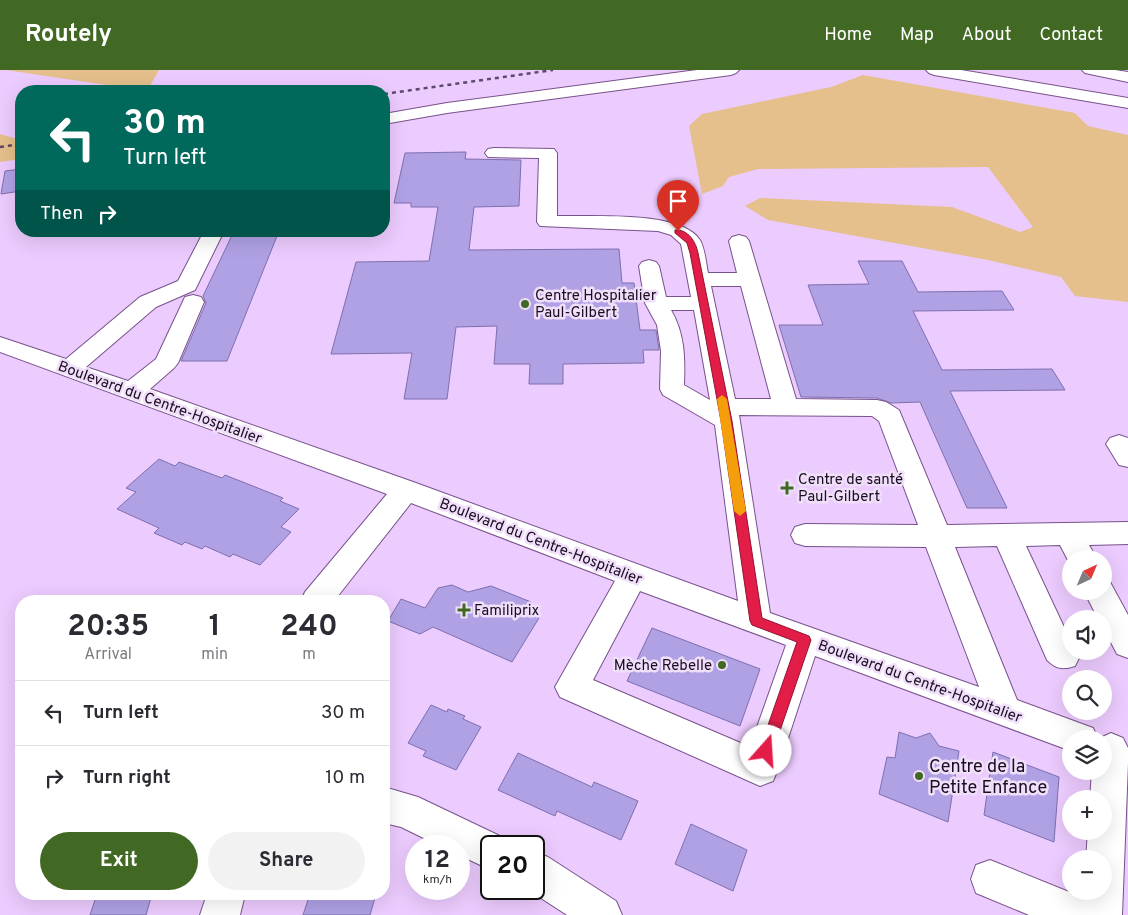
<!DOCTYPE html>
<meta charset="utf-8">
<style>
:root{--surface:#fff;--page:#f2f2f3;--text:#2b2b33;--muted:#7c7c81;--line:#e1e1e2;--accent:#426924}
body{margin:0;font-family:Overpass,sans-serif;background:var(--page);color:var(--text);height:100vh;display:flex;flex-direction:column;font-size:19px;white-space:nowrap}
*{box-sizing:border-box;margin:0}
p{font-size:16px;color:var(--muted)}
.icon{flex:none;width:28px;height:28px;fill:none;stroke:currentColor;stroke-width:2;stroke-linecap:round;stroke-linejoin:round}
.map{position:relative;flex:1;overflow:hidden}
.side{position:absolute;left:15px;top:525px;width:375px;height:305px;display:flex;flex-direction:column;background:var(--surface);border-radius:20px;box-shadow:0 5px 20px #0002}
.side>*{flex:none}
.hud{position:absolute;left:15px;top:15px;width:375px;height:152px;border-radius:20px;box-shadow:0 5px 20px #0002;background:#00695c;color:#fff;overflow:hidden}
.needle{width:32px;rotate:44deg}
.fabs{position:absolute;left:1062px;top:480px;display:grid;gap:10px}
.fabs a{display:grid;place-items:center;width:50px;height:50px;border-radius:50%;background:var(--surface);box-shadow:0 5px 20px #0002;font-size:25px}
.speed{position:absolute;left:405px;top:765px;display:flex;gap:10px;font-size:25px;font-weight:700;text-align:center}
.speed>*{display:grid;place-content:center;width:65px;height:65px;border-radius:50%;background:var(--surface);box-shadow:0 5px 20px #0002;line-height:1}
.speed small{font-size:12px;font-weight:400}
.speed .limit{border:2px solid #111;border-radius:8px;background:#fff;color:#111}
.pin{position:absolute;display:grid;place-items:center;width:42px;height:42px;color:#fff;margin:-51px -21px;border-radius:50% 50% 50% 0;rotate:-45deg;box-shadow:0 0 5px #0007}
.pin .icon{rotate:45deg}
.me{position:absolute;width:55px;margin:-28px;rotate:19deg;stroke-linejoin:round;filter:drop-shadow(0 0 4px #0008)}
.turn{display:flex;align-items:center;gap:18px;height:105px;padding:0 25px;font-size:22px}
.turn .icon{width:65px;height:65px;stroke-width:2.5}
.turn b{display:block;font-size:35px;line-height:42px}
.then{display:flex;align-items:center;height:48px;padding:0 25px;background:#0003;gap:10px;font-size:19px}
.eta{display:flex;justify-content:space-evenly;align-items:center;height:85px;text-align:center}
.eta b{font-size:30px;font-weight:700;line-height:35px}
.button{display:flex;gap:10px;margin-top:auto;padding:10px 25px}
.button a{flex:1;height:58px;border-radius:30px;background:var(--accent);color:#fff;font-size:20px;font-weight:700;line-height:58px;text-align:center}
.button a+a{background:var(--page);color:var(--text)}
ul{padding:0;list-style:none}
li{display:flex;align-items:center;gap:15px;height:65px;padding:0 25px;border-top:1px solid var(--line)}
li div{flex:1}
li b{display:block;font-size:19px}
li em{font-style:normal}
header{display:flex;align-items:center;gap:30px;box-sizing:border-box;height:70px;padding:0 25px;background:var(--accent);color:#fff}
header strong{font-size:24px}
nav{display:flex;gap:28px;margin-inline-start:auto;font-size:18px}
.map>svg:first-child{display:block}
.green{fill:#e5bf8c}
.building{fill:#b0a1e5;stroke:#7e6faf}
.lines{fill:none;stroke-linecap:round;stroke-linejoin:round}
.minor-casing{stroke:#78528b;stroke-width:2}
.highway-casing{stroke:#78528b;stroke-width:2}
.minor{fill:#fff;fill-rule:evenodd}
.highway{fill:#fff;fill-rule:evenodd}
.rail{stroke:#5c4867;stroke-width:2.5;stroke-dasharray:4 4;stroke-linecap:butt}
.route{fill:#e11d48;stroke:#92132f}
.slow{fill:#f59e0b}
.poi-dot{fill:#426924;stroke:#f0dff9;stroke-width:2}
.labels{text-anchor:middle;stroke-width:5;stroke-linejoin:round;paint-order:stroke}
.poi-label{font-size:15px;fill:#1b0c22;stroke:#f0dff9;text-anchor:start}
.street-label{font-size:15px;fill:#1b0c22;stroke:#f0dff9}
.near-poi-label{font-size:18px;fill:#1b0c22;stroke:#f0dff9;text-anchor:start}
</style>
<header>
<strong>Routely</strong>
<nav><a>Home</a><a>Map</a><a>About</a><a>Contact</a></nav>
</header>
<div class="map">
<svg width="1128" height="845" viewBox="0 0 1128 845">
<rect width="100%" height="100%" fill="#eccbfe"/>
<g class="green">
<path d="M 6,0 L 159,0 L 147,21 Z"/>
<path d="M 863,5 L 1075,43 L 1088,56 L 1128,65 L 1128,232 L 1075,226 L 1061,207 L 988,190 L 768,150 L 745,136 L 760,128 L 952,137 L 1020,162 L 1033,157 L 988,97 L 758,99 L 729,107 L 723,116 L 702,124 L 689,56 L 702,44 L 831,17 Z"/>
<path d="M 0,64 L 21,70 L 21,89 L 0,92 Z"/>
</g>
<g class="building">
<path d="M 466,82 L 465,89 L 521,90 L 519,136 L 474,137 L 469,180 L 619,179 L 622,213 L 634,213 L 640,260 L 656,260 L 659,280 L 643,280 L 644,293 L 563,294 L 563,314 L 529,314 L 530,294 L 494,294 L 497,256 L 456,257 L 447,329 L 404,329 L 412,283 L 331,284 L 356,192 L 429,191 L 438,137 L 411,137 L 411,133 L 394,133 L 405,83 Z"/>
<path d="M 21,99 L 21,121 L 1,124 L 5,101 Z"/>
<path d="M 234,161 L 279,161 L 227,291 L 181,291 L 206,233 L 203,226 Z"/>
<path d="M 858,191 L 902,191 L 918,222 L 1002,221 L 1014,240 L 913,241 L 942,300 L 1052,299 L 1065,320 L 950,321 L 1007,438 L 967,438 L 920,332 L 891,333 L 877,328 L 801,327 L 779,255 L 823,255 L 808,215 L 869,214 Z"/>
<path d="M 159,389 L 175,396 L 179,392 L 222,408 L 225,405 L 283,428 L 280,431 L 299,439 L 281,457 L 291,462 L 260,495 L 233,484 L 230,487 L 205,476 L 202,479 L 185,472 L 182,475 L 154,463 L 159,458 L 117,439 L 136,422 L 126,418 Z"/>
<path d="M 452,515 L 468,522 L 491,516 L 531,532 L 539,548 L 512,592 L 433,557 L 420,564 L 388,551 L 401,529 L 425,538 L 438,518 Z"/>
<path d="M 652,558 L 760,599 L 740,656 L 627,611 Z"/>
<path d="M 431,635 L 447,642 L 448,639 L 465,646 L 463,649 L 481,657 L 456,700 L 423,686 L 426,681 L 408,673 Z"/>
<path d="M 899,662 L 916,668 L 930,663 L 939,676 L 959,681 L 948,752 L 879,724 L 887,687 L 895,688 Z"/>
<path d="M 993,682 L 1059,707 L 1054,772 L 984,745 Z"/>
<path d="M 518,683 L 592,717 L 594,712 L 638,731 L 621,770 L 557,741 L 555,746 L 498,720 Z"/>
<path d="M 691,754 L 747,780 L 733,821 L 675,794 Z"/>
<path d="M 97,824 L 152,824 L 146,845 L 90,845 Z"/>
<path d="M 310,824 L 376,824 L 370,845 L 303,845 Z"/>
</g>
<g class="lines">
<g class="minor-casing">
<g id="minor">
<path d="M 697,0 L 739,0 L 736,3 L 731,5 L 447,43 L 384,54 L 384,44 L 447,33 Z"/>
<path d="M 494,78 L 554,79 L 557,83 L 557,146 C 590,147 681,140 700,170 C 705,179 706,193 708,203 L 737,203 L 729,171 L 732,167 L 739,165 L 746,167 L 749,171 L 796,329 L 877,330 L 886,332 L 899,340 L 947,455 L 1128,452 L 1128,474 L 1089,475 L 1097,489 L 1071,489 L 1071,496 L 1060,475 L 1026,476 L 1071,572 L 1071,581 L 1078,581 L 1080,586 L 1075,596 C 1063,600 1056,599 1047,590 L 997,476 L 955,477 L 1017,630 L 1093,658 L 1098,669 L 1111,663 L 1123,668 L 1128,678 L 1128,693 L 1122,845 L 1029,845 L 976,823 L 971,809 L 976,795 L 990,790 L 1084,828 L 1084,821 L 1104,821 L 1104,789 L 1086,789 L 1088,761 L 1104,761 L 1104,729 L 1090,729 L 1092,701 L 1104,701 L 1104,669 L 1071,669 L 1071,681 L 815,586 L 778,699 L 773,711 L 760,716 L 560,627 L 555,617 L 615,511 L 411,433 L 334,531 L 301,531 L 305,522 L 387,424 L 0,282 L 0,267 L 66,289 L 140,227 L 178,211 L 204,161 L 224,161 L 195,220 L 156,237 L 86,297 L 128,311 L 156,289 L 185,227 L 193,225 L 201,227 L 204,232 L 178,293 L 174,298 L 150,319 L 416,413 L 738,531 L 715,355 L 663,325 L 660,319 L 661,281 L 657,255 L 645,233 L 639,196 L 642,192 L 649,190 L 656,192 L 659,196 L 666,227 L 691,227 L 681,174 L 671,165 L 658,161 L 540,156 L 537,152 L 539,88 L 488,87 L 485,83 L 488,79 ZM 711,216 L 741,216 L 771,329 L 735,329 ZM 671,240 L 694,240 L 710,330 L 684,315 C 685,288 685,264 671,240 ZM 739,345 L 872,346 L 879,351 L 918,455 L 805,454 L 795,457 L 791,465 L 795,473 L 805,476 L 926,477 L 979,617 L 770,543 ZM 640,521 L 786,575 L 750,677 L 593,610 Z"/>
<path d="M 1119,365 L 1128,368 L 1128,397 L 1119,395 L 1106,374 L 1110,368 Z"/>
<path d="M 1104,510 L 1110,512 L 1128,545 L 1128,588 L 1117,584 L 1104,559 L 1104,549 L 1098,549 L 1084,521 L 1104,521 Z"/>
<path d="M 384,717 L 418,727 L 504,768 L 508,776 L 491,776 L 491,800 L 459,785 L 459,776 L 440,776 L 401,757 L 384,753 Z"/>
<path d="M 534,782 L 548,787 L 616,831 L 622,845 L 567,845 L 527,819 L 534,819 Z"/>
<path d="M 207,824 L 245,824 L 240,845 L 200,845 Z"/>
</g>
</g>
<g class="highway-casing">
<g id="highway">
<path d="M 926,0 L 961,0 L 1128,28 L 1128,38 L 934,5 L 929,3 Z"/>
<path d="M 1082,0 L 1115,0 L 1128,2 L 1128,12 L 1085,3 Z"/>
</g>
</g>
<use href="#minor" class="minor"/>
<use href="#highway" class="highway"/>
<g class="rail">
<path d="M 384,24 L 553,0"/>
<path d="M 0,77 L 21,74"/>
</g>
</g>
<path class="route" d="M 675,160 C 688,159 696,172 698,183 L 732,351 L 762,548 L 809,566 L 811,570 L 773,681 L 771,685 L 766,687 L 761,685 L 759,681 L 797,572 L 752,555 L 750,551 L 721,351 L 690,183 L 687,173 L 675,163 Z"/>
<path class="slow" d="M 722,325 L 727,329 L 746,441 L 740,446 L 734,441 L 717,329 Z"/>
<g class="poi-dot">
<circle cx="525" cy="234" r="5"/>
<path d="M784.5 410.5h5v5h5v5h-5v5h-5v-5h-5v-5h5z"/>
<path d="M461.5 532.5h5v5h5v5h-5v5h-5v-5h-5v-5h5z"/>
<circle cx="722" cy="595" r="5"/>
<circle cx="919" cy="706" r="5"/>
</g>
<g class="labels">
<g class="poi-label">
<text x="535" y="230">Centre Hospitalier<tspan x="535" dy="17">Paul-Gilbert</tspan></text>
<text x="798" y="414">Centre de santé<tspan x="798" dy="17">Paul-Gilbert</tspan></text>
<text x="474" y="545">Familiprix</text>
<text x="712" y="600" text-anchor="end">Mèche Rebelle</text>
</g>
<g class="street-label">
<text transform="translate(160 332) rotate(20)" y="5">Boulevard du Centre-Hospitalier</text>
<text transform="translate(541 471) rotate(21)" y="5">Boulevard du Centre-Hospitalier</text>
<text transform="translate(920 611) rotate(20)" y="5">Boulevard du Centre-Hospitalier</text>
</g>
<g class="near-poi-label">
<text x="929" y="702">Centre de la<tspan x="929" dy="21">Petite Enfance</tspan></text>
</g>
</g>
</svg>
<div class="fabs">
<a><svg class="needle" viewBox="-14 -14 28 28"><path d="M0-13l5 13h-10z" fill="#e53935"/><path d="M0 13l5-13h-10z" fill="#7c7c81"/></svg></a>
<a><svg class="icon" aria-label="sound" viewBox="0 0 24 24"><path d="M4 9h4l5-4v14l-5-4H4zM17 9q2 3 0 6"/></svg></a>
<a><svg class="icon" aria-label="search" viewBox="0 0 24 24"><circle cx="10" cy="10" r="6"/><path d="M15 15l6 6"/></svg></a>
<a><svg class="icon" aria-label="layers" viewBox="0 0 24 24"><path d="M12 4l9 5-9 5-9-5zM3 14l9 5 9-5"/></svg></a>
<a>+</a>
<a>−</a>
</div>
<div class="speed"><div>12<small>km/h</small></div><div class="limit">20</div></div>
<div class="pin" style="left:678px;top:161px;background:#d93025"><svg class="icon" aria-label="arrive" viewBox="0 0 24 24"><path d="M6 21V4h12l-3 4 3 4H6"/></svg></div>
<svg class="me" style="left:766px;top:681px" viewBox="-20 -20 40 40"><circle r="19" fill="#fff"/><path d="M0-13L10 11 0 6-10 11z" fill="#e11d48"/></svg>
<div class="hud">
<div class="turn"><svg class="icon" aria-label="left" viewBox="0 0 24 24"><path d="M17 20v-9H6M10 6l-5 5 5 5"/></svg><div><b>30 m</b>Turn left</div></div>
<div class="then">Then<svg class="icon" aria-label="right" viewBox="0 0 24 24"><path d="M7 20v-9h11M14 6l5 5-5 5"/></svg></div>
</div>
<section class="side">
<div class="eta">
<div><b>20:35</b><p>Arrival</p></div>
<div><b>1</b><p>min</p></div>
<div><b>240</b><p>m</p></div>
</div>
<ul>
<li><svg class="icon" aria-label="left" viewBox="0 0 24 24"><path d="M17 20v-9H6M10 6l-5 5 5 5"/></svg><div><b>Turn left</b></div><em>30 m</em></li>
<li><svg class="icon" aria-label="right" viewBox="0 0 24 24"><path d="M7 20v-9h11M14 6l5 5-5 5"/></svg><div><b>Turn right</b></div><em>10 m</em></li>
</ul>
<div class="button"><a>Exit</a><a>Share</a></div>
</section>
</div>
